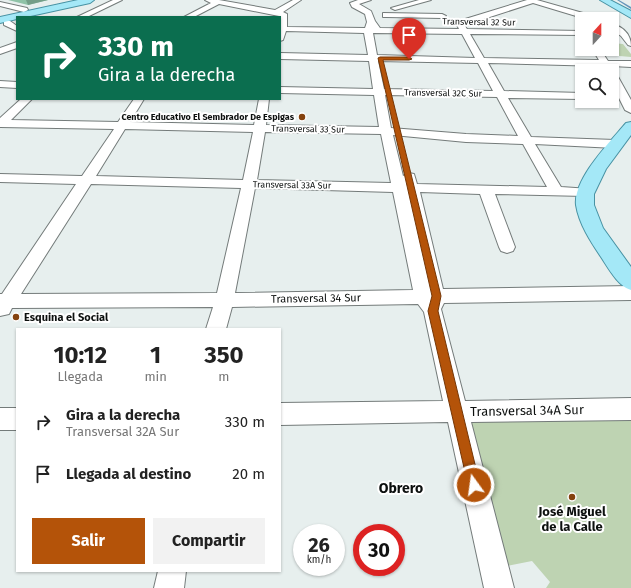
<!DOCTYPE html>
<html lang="es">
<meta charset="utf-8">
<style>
:root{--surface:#fff;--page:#f2f2f2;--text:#222;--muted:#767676;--accent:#b45309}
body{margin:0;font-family:"Fira Sans",sans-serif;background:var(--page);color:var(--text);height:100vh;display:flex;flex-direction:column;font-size:15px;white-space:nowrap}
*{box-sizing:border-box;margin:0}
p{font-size:13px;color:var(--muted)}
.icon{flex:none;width:22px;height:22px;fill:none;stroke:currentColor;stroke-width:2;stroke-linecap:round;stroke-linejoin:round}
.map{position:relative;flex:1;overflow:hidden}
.sheet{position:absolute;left:16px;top:328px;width:265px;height:244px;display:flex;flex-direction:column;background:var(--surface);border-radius:0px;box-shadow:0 1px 3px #0004}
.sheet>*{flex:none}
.banner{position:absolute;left:16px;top:16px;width:265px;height:84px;border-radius:0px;box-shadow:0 1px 3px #0004;background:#0b6e4f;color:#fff;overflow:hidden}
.needle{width:26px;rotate:21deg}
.buttons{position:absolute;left:575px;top:12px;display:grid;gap:8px}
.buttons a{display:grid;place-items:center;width:44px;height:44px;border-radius:0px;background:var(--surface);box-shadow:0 1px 3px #0004;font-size:20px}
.speed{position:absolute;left:293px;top:524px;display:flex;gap:8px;font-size:20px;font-weight:700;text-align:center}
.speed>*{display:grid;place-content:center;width:52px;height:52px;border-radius:50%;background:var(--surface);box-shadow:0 1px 3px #0004;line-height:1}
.speed small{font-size:10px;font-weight:400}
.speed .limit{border:6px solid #d22;background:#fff;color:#111}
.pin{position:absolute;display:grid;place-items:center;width:34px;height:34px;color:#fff;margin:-41px -17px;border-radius:50% 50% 50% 0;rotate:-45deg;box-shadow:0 0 4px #0007}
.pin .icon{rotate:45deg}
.me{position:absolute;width:44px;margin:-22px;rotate:346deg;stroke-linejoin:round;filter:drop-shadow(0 0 3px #0008)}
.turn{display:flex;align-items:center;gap:14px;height:84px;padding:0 16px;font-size:18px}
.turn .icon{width:52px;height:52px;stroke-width:2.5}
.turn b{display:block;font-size:28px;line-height:34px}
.eta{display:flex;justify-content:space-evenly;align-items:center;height:68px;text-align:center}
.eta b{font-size:24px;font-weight:700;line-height:28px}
.action{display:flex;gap:8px;margin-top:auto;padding:8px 16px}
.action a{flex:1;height:46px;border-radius:0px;background:var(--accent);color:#fff;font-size:16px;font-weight:700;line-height:46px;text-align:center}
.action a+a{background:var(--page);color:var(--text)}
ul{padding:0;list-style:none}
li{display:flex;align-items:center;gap:12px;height:52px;padding:0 16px}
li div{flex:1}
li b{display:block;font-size:15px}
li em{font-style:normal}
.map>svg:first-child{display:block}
.green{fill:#bed3b2}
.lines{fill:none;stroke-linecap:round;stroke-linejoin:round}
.stream{fill:#6495ba;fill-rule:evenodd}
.minor-casing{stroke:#747b7a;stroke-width:2}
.major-casing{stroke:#4892a3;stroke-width:2}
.minor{fill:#fff;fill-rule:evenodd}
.major{fill:#a4e8f7;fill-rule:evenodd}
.wall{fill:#8fc2a7}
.shaded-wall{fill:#749e88}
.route{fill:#b45309;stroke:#753606}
.poi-dot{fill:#84420e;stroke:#fff;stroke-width:1.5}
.labels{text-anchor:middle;stroke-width:4;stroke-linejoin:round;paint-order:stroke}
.far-street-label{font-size:9px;fill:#0d100f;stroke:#fff}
.far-poi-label{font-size:9px;font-weight:bold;fill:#0d100f;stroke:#fff;text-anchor:end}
.street-label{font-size:11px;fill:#0d100f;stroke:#fff}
.poi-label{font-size:11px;font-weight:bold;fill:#0d100f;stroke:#fff;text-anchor:start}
.near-street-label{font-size:13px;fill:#0d100f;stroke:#fff}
.near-poi-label{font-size:13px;font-weight:bold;fill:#0d100f;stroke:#fff}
.near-neighbourhood-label{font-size:14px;font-weight:bold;fill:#0d100f;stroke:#fff}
</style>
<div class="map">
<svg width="631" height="588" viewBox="0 0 631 588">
<rect width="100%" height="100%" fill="#e7efee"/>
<g class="green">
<path d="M 612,43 L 623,44 L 631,54 L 631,57 L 608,55 L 605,49 L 612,49 Z"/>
<path d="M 631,418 L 631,588 L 546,588 L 550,582 L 532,561 L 501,567 L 466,420 Z"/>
</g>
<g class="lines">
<path class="stream" d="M 617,0 L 619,0 L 631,7 L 631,9 Z"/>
<g class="minor-casing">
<g id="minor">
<path d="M 113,0 L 122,0 L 87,17 L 77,17 Z"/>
<path d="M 205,0 L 219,0 L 275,10 L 293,0 L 301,0 L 283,12 L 287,14 L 287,27 L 365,28 L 367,22 L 365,14 L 352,7 L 350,3 L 358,0 L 371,0 L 359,4 L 371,11 L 375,21 L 380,28 L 459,29 L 457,25 L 462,20 L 527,0 L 537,0 L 597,17 L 598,19 L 586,19 L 533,3 L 468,24 L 465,26 L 467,29 L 582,31 L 582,35 L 470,34 L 484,58 L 599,60 L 592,49 L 600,49 L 608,61 L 631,61 L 631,67 L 612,66 L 631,100 L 631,113 L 625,110 L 612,84 L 612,71 L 605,71 L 602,66 L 488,63 L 504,91 L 582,93 L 582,99 L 508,98 L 531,137 L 615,140 L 619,141 L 621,144 L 619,147 L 615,148 L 535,144 L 561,187 L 590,189 L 592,192 L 590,195 L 585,196 L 495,194 L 515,247 L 513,251 L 507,253 L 501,251 L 499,247 L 480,194 L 420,192 L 443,289 L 631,286 L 631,300 L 444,303 L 441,309 L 465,401 L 631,398 L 631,420 L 471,422 L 514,588 L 484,588 L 448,422 L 280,425 L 280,403 L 443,401 L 424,312 L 418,304 L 232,307 L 226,329 L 206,329 L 213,307 L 12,308 L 9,314 L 0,316 L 0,294 L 2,294 L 76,184 L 0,182 L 0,174 L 82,176 L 114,129 L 0,127 L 0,118 L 21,99 L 32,99 L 11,120 L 118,122 L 134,99 L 144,99 L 130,122 L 254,125 L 259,99 L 269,99 L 266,125 L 379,127 L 374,95 L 280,93 L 280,87 L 373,89 L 369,61 L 280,59 L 280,53 L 368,55 L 364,33 L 286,31 L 283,40 L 280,41 L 279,16 L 219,4 L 194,17 L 184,17 L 211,3 ZM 373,33 L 462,34 L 475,58 L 377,55 ZM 378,61 L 478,63 L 493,91 L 384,89 ZM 385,95 L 497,97 L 518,136 L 466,134 L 391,128 ZM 125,129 L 253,132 L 243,180 L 96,176 ZM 265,132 L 381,134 L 391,183 L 257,180 ZM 393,135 L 466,142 L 523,144 L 547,187 L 417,184 L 414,174 L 409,173 L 403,176 ZM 91,184 L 241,188 L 217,293 L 21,294 ZM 255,188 L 393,192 L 413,290 L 235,293 Z"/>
<path d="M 419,0 L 431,0 L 395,10 L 391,8 Z"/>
<path d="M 0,2 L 27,8 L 28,10 L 24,12 L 0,6 Z"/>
<path d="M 383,13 L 442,14 L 446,16 L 442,18 L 386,17 L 383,17 Z"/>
<path d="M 4,21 L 10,21 L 17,26 L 17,31 L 4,25 Z"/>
<path d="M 612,24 C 623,27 631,34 631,46 L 628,45 L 621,36 L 612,30 Z"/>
<path d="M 17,42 L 17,48 L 0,54 L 0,48 Z"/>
<path d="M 0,81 L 17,82 L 17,88 L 0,87 Z"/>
<rect x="0" y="408" width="17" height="22"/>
<path d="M 158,571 L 186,571 L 184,588 L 154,588 Z"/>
</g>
</g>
<g class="major-casing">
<g id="major">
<path d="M 78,0 L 94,0 L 90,3 L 26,17 L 17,17 L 17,19 L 0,23 L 0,17 Z"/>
<path d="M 600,0 L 610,0 L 631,11 L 631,18 Z"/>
<path d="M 631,122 L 631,135 L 606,169 L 594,194 L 594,205 L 603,228 L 631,267 L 631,290 C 618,286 609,269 601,257 C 591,242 579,224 576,205 C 573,179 610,142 626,123 Z"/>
</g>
</g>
<use href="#minor" class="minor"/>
<use href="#major" class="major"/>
</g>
<path class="wall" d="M 8,0 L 48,0 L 28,5 Z"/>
<path class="shaded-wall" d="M 26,0 L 48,0 L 28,5 Z"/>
<path class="route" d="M 380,57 L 409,57 L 412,59 L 409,60 L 383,60 L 441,296 L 438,311 L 480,485 L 479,489 L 474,491 L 469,489 L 468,485 L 428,311 L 432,296 L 378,58 Z"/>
<g class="poi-dot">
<circle cx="302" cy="117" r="4"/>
<circle cx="16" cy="317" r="4"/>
<circle cx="572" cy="497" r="4"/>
</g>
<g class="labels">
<g class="far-street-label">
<text transform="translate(479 22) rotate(1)" y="3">Transversal 32 Sur</text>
<text transform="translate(443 93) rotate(1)" y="3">Transversal 32C Sur</text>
<text transform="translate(308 129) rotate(1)" y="3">Transversal 33 Sur</text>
<text transform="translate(292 185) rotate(1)" y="3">Transversal 33A Sur</text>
</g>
<g class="far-poi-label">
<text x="294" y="120">Centro Educativo El Sembrador De Espigas</text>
</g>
<g class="street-label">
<text transform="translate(316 298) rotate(-1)" y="4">Transversal 34 Sur</text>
</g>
<g class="poi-label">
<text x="24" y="321">Esquina el Social</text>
</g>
<g class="near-street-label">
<text transform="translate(527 410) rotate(-1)" y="5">Transversal 34A Sur</text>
</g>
<g class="near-poi-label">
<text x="572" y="516">José Miguel<tspan x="572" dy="15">de la Calle</tspan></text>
</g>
<g class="near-neighbourhood-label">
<text x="401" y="493">Obrero</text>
</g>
</g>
</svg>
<div class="buttons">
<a><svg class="needle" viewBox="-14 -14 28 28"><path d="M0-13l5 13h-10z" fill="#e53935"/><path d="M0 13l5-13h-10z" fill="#767676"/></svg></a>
<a><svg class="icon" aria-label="search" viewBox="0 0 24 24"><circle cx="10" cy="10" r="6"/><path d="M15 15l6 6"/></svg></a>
</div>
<div class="speed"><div>26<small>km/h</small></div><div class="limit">30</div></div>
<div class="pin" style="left:409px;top:59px;background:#d93025"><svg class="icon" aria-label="arrive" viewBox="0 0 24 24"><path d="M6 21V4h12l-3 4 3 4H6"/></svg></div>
<svg class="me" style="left:474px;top:485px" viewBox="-20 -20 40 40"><circle r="17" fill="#b45309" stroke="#fff" stroke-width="3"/><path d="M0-11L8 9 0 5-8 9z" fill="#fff"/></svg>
<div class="banner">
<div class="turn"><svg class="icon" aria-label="right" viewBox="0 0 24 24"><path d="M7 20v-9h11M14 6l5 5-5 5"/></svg><div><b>330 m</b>Gira a la derecha</div></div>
</div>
<section class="sheet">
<div class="eta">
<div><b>10:12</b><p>Llegada</p></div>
<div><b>1</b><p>min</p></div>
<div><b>350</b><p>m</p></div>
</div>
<ul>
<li><svg class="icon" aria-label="right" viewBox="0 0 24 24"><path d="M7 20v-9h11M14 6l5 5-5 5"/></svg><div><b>Gira a la derecha</b><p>Transversal 32A Sur</p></div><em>330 m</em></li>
<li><svg class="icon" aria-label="arrive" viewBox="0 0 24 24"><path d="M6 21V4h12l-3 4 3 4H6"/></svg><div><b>Llegada al destino</b></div><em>20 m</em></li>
</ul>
<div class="action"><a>Salir</a><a>Compartir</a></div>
</section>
</div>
